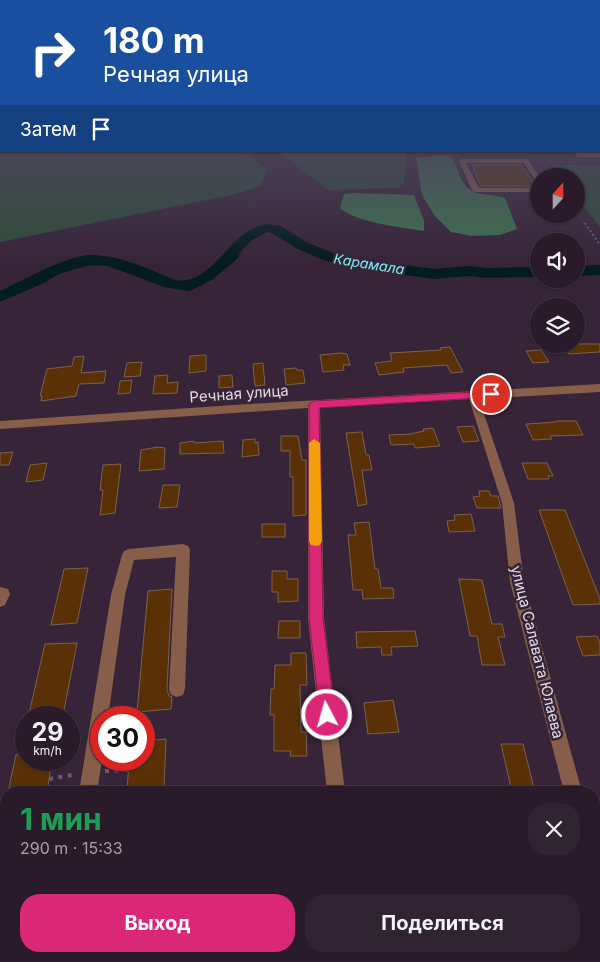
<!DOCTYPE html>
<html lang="ru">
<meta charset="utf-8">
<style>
:root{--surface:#291b2a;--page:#312432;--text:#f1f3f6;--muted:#a5a1a8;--line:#453947;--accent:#db2777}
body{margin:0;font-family:Inter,sans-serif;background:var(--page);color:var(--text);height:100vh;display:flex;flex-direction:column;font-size:19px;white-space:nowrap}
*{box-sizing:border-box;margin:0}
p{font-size:16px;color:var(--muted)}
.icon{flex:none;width:28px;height:28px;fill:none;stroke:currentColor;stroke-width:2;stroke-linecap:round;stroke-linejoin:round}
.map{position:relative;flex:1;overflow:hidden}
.sheet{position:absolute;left:0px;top:786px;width:600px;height:176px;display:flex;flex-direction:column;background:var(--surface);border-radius:20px 20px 0 0;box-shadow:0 1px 4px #0004,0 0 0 1px var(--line)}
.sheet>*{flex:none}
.banner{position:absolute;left:0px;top:0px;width:600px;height:152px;box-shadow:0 1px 4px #0004,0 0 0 1px var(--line);background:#1a4fa0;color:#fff;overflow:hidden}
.needle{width:32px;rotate:21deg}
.controls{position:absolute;left:530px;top:168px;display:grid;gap:10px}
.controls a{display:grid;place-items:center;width:55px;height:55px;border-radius:50%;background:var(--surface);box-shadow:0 1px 4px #0004,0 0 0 1px var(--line);font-size:25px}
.speed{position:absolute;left:15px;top:706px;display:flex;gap:10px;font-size:25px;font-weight:700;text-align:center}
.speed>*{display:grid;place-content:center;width:65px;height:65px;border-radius:50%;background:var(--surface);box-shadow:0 1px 4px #0004,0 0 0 1px var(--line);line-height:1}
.speed small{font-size:12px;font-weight:400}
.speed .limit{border:8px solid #d22;background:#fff;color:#111}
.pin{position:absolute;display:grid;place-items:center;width:42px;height:42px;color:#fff;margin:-21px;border:2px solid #fff;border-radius:50%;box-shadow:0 1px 5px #0007}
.me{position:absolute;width:55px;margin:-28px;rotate:354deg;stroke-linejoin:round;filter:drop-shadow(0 0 4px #0008)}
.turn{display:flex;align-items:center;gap:18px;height:105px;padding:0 20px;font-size:22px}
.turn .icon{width:65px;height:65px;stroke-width:2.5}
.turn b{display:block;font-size:35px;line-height:42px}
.then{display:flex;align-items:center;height:48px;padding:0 20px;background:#0003;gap:10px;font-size:19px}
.round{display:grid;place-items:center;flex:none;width:52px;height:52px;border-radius:20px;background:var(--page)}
.overview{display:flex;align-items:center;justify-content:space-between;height:85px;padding:0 20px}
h1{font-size:30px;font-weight:700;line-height:38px;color:#1e9e55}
.action{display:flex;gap:10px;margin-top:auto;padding:10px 20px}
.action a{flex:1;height:58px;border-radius:20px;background:var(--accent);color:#fff;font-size:20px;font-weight:700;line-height:58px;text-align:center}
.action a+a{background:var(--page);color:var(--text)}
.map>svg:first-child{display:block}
.green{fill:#2d4d38}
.forest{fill:#3d724f}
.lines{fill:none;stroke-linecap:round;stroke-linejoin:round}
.river{fill:#031c1e;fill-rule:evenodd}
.building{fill:#5a3107;stroke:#7a614e}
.path-far2{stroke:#6c5b6d;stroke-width:1;stroke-dasharray:1 2;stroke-linecap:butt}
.path-far1{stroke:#6c5b6d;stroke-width:2;stroke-dasharray:2 2.5;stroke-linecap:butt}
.path{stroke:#6c5b6d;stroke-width:4;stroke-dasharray:4 5.5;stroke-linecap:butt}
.minor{fill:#875e49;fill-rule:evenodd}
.route{fill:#db2777;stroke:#8e194d}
.slow{fill:#f59e0b}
.labels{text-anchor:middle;stroke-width:5;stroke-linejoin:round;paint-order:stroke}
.far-water-label{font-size:14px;font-style:italic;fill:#78f0f9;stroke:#372438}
.street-label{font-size:15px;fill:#e4d8e4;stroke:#372438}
</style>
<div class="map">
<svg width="600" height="962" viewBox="0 0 600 962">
<rect width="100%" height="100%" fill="#372438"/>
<g class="green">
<path d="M 0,148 L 1,151 L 243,151 L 267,170 L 260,186 L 236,194 L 0,242 Z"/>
<path d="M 278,151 L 407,151 L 404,183 L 398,188 L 328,190 Z"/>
<path d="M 552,165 L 600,165 L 600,227 L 576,197 L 576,176 L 561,176 Z"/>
</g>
<g class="forest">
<path d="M 443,155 L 451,156 C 460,171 460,191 481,194 C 490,195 496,195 505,198 L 517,229 L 500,235 L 472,236 L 451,232 L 435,216 L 422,195 L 416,158 Z"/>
<path d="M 354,193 L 414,195 L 424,221 L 424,231 C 401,227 357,223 340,208 L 344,194 Z"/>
</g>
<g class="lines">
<g class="river">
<path d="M 265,224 L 281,226 L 306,242 L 333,253 L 355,258 L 434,269 L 468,266 L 487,268 L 539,267 L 539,277 L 487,278 L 468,276 L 434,279 L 355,268 L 323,260 L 296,248 L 272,233 L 267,232 L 252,240 L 242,250 L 237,259 L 213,279 L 194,289 L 188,291 L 164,287 L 108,266 L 89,265 L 59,274 L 44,283 L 0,302 L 0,291 C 24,280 62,258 88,255 C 109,254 135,263 154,271 C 164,275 176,283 187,280 C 219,273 229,233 265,224 Z"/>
<path d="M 600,265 L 600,275 L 576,276 L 576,266 Z"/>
</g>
</g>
<g class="building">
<path d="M 472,165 L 521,165 L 536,186 L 481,186 Z"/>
<path d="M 562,344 L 600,344 L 600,352 L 569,354 Z"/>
<path d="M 450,347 L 463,372 L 451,373 L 447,365 L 403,368 L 404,372 L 379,375 L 375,363 L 392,361 L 390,353 L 441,350 L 440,348 Z"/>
<path d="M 541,350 L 549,362 L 533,363 L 526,351 Z"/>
<path d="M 340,353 L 347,354 L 350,365 L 343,365 L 344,370 L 323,372 L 320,355 Z"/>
<path d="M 206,355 L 206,371 L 189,373 L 190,356 Z"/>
<path d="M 84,356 L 81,373 L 106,371 L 104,383 L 79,384 L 76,396 L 41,401 L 42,396 L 40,396 L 47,369 L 72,366 L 74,357 Z"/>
<path d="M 142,362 L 140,376 L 124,377 L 127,363 Z"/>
<path d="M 263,363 L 265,385 L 255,386 L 253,364 Z"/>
<path d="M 296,368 L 297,370 L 303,370 L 305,383 L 286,385 L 284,369 Z"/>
<path d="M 168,375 L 167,383 L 178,382 L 177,393 L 153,394 L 155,376 Z"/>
<path d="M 232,375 L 233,387 L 219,388 L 219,376 Z"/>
<path d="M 132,380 L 130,393 L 118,394 L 120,381 Z"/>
<path d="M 556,421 L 576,421 L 583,435 L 550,436 L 552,439 L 533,440 L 526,424 L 556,422 Z"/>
<path d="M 473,426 L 479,441 L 463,442 L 457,427 Z"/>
<path d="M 433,428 L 440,446 L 415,448 L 414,444 L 391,445 L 389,435 L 410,434 L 424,431 L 423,429 Z"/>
<path d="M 362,432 L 366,455 L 369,455 L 372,470 L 362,470 L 367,504 L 358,506 L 346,433 Z"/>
<path d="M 281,436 L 298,436 L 302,460 L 306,460 L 306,515 L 293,516 L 293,477 L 290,477 L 290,451 L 281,451 Z"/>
<path d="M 255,439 L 255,443 L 258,442 L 259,455 L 242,457 L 243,440 Z"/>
<path d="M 194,441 L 194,443 L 223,441 L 224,453 L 180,454 L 180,443 Z"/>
<path d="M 158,447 L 165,448 L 164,469 L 139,471 L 141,450 Z"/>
<path d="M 13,452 L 9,465 L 0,465 L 0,453 Z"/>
<path d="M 47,463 L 43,480 L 26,482 L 30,465 Z"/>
<path d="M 522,463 L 547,463 L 553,476 L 548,476 L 549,479 L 528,479 Z"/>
<path d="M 121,464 L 115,513 L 100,515 L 103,490 L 100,490 L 103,465 Z"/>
<path d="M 163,485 L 180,485 L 177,507 L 159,508 Z"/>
<path d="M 479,491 L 489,491 L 491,496 L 498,496 L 501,508 L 477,508 L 473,497 L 480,496 Z"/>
<path d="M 539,510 L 565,510 L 600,599 L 600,604 L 573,605 Z"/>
<path d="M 471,514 L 475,531 L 449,532 L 447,521 L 455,520 L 454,515 Z"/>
<path d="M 369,522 L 375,569 L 378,569 L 381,588 L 393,588 L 394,598 L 363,599 L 362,590 L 353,590 L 348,535 L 356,535 L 354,523 Z"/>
<rect x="262" y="524" width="23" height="13"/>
<path d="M 88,568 L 77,623 L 51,625 L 64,569 Z"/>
<path d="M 272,571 L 287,571 L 287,579 L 298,579 L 298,601 L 278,602 L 278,592 L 272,592 Z"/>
<path d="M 459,579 L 482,580 L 492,624 L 502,624 L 505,637 L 498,637 L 505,665 L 482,665 L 477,636 L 470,636 Z"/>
<path d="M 172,589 L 167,689 L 169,696 L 172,697 L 171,709 L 137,712 L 148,591 Z"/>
<path d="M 279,621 L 300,621 L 300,638 L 278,638 Z"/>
<path d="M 415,631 L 418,646 L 391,647 L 392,655 L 382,655 L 381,647 L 357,648 L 356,632 Z"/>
<path d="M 597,636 L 600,643 L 600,655 L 583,656 L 576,637 Z"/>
<path d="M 77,643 L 63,716 L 28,718 L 45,644 Z"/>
<path d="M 291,653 L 306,653 L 307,685 L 300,685 L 301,732 L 306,732 L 307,756 L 290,756 L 291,751 L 274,751 L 274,715 L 270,715 L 271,689 L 274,689 L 275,665 L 291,665 Z"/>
<path d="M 393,700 L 399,732 L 368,734 L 364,703 Z"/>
<path d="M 166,739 L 164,787 L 127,792 L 129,760 L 144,760 L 144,741 Z"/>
<path d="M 501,744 L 523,744 L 534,788 L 524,788 L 525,792 L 512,792 Z"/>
<path d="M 26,754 L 26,760 L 52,760 L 47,792 L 8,792 L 16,755 Z"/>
</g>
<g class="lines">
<g class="path-far2">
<path d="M 534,151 L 551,176"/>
<path d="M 542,162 L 575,162"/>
<path d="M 576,211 L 586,225"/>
</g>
<path class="path-far1" d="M 585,223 L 600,245"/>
<g class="path">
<path d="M 105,771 L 129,770"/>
<path d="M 49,779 L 77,774"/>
</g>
<g class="minor">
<rect x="599" y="132" width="1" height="4"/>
<rect x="0" y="139" width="1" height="4"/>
<path d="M 572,151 L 600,153 L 600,157 L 578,157 Z"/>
<path d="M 526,159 L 528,160 L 539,176 L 539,184 L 537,183 L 524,163 L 466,163 L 479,188 L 539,188 L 539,192 L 473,192 L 459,161 L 462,159 Z"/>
<path d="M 600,384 L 600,392 L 479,399 L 514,503 L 524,582 L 582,792 L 564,792 L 510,582 L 502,503 L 469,399 L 320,408 L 324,619 L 345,792 L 327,792 L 308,619 L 308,408 L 0,429 L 0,421 L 248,404 Z"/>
<path d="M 183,544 L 188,546 L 190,550 L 185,689 L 183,695 L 177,697 L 171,695 L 169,689 L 176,557 L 134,560 L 125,595 L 108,718 L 101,718 L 102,760 L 97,792 L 79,792 L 111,595 L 122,555 L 124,551 L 129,549 Z"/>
<path d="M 0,587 L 8,589 L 10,594 L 5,605 L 0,607 Z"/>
<path d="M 0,829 L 6,829 L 6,847 L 0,849 Z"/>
<path d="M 594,862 L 600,865 L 600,905 L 594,902 Z"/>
<path d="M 600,938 L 600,960 L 594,961 L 587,957 L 594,956 L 594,940 Z"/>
<path d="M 53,956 L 75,956 L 74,962 L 52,962 Z"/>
<path d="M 343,956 L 365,956 L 366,962 L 344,962 Z"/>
<path d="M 457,956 L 535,956 L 533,962 L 454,962 Z"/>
</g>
</g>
<linearGradient id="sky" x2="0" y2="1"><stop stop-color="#1e141f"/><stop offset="0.49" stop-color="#4d455e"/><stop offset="1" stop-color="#4d455e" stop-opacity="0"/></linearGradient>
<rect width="600" height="264" fill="url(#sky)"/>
<path class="route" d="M 491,391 L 496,394 L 495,397 L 319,408 L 323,618 L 335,715 L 333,721 L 327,723 L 322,721 L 320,715 L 309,618 L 309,404 L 314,401 Z"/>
<path class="slow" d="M 314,439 L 320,443 L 322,541 L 320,545 L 316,546 L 311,545 L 309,541 L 309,443 Z"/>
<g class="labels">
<g class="far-water-label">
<text transform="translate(369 264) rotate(9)" y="5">Карамала</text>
</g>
<g class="street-label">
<text transform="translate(239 394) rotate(-4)" y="5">Речная улица</text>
<text transform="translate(537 652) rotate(76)" y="5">улица Салавата Юлаева</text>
</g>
</g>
</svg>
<div class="controls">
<a><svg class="needle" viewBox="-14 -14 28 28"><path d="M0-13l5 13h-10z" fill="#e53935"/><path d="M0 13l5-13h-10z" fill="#a5a1a8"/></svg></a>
<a><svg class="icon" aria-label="sound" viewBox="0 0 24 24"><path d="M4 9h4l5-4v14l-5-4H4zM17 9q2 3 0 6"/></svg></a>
<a><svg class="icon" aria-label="layers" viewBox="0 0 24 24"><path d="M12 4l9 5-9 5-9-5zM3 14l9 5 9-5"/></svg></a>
</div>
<div class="speed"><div>29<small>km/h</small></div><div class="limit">30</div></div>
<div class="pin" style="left:491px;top:394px;background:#d93025"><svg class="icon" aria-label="arrive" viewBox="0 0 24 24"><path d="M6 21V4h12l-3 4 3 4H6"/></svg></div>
<svg class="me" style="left:327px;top:715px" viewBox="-20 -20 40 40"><circle r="17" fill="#db2777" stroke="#fff" stroke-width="3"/><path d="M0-11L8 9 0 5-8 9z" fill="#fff"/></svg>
<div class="banner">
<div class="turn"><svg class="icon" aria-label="right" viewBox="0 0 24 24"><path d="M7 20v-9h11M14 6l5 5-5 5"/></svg><div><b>180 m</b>Речная улица</div></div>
<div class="then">Затем<svg class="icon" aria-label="arrive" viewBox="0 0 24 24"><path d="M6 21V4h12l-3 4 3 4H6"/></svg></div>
</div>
<section class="sheet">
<div class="overview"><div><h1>1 мин</h1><p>290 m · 15:33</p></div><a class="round"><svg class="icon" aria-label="close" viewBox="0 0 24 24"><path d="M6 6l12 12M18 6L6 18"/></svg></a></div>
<div class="action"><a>Выход</a><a>Поделиться</a></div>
</section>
</div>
